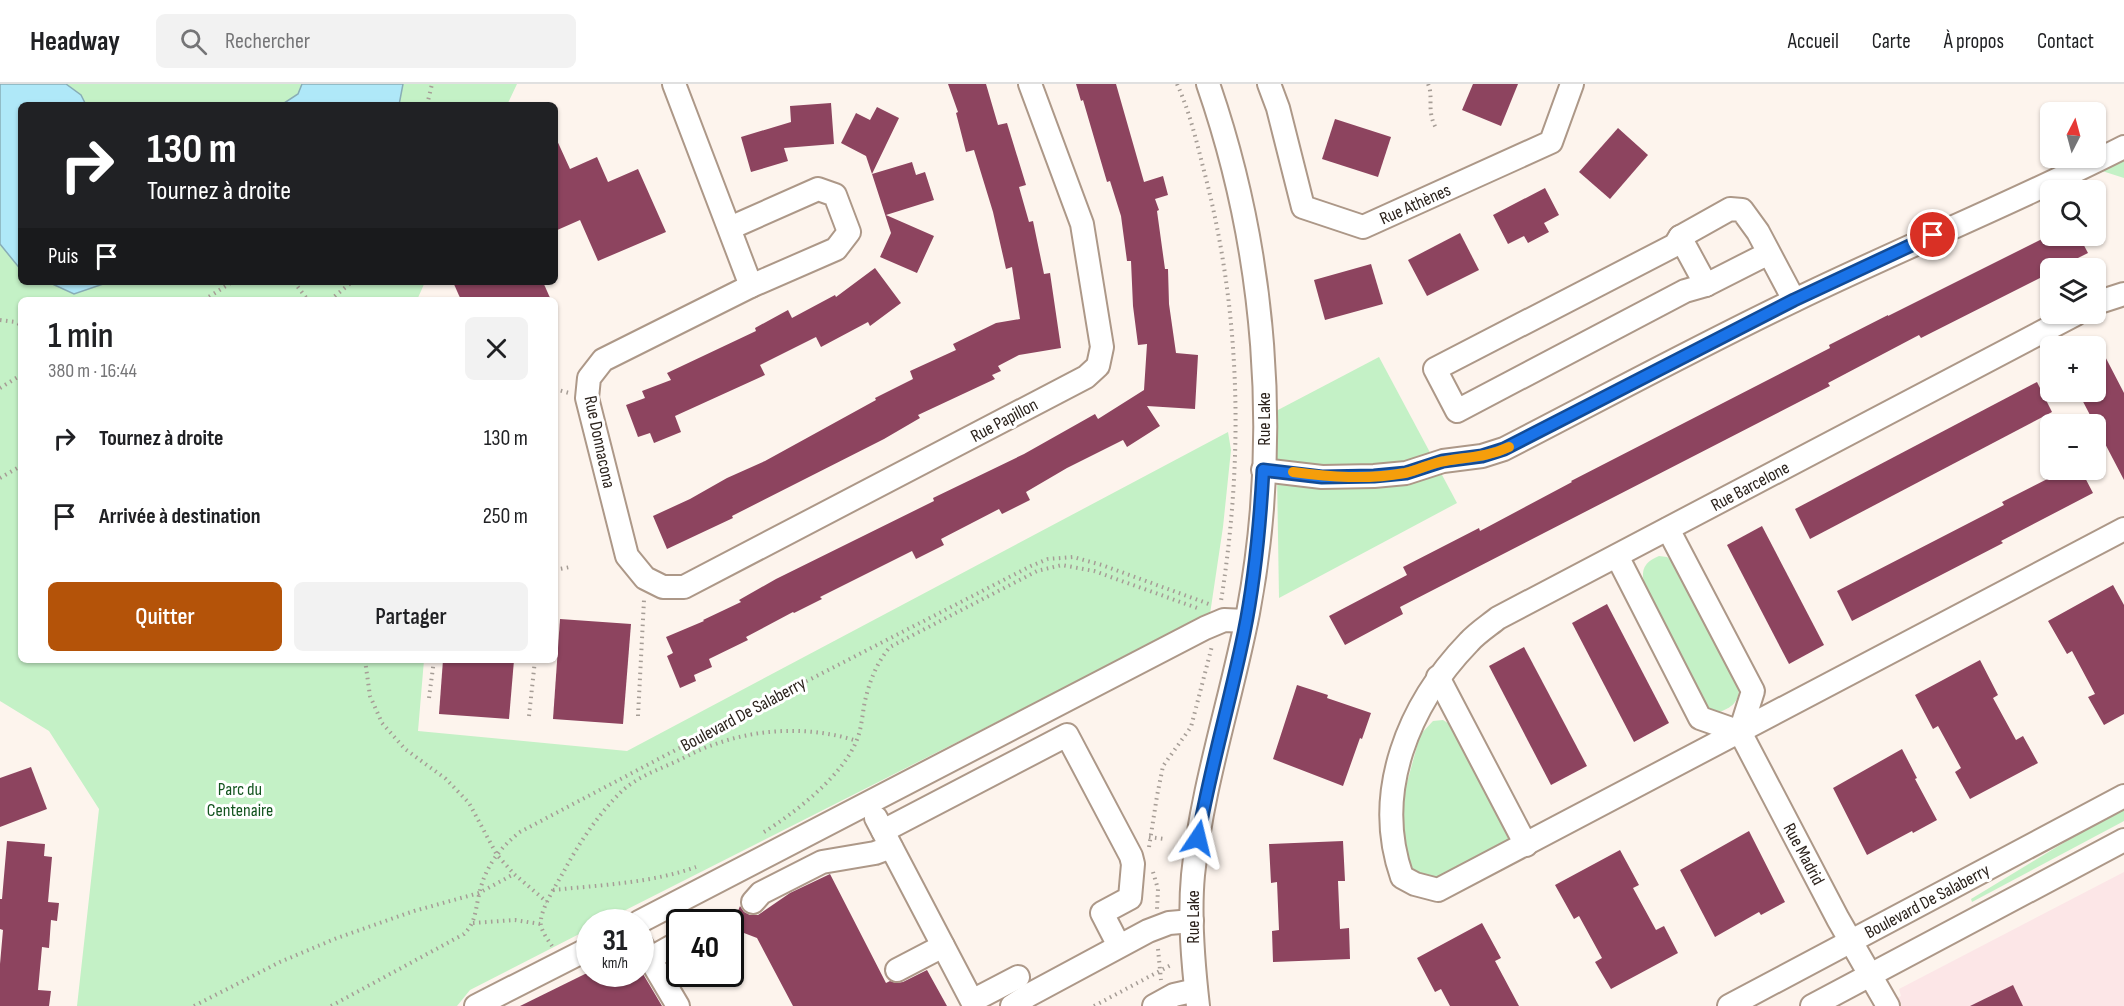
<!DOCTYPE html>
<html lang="fr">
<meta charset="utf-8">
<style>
:root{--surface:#fff;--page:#f2f2f2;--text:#202124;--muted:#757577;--line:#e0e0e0;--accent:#b45309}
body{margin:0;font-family:"Sofia Sans Condensed",sans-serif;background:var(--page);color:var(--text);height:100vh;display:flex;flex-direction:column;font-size:22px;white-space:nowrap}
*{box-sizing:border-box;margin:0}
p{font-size:20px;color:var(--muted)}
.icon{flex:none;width:33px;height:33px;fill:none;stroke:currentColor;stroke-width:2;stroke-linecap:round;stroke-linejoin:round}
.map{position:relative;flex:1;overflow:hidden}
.drawer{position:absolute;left:18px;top:213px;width:540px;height:366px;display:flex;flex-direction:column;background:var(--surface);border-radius:9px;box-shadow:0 2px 4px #0004}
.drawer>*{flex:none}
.top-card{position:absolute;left:18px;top:18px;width:540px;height:183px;border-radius:9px;box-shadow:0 2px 4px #0004;background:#202124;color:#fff;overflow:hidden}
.needle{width:39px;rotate:6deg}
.controls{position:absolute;left:2040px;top:18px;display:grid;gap:12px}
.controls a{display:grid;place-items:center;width:66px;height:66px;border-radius:9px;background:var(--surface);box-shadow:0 2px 4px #0004;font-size:30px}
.speed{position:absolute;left:576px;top:825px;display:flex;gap:12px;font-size:30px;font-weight:700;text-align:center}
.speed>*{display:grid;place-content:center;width:78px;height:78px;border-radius:50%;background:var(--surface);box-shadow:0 2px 4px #0004;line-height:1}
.speed small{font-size:15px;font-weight:400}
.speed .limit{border:3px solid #111;border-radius:9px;background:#fff;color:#111}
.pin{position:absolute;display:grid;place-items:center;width:51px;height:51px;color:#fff;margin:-26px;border:3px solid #fff;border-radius:50%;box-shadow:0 2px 6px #0007}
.me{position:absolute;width:66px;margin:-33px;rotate:10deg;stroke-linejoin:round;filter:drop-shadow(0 0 4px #0008)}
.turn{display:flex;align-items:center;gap:21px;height:126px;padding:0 30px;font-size:27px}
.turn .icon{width:78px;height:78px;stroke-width:2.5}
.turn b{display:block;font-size:42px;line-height:51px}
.then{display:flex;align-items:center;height:57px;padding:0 30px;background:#0003;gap:12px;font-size:22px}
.round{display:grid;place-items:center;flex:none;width:63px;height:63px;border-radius:9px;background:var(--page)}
.head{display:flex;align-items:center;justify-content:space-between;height:102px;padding:0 30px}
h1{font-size:36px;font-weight:600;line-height:45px}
.action{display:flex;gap:12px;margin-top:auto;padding:12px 30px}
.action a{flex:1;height:69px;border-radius:9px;background:var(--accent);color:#fff;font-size:24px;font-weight:600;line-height:69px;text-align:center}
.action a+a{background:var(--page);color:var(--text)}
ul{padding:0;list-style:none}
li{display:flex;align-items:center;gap:18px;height:78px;padding:0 30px}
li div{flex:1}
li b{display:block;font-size:22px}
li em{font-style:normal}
header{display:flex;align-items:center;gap:36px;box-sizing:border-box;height:84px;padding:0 30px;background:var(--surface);border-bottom:2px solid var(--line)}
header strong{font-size:28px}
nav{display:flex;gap:33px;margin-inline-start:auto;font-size:21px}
.search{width:420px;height:54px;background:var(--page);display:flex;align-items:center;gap:15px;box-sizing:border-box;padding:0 21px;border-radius:9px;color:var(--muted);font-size:22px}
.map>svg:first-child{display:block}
.commercial{fill:#fce6e7}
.green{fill:#c4f1c6}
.water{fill:#afe8f8;stroke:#88adb6;stroke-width:1.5}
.building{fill:#8d445f}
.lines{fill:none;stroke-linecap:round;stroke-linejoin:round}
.minor-casing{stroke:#ad9888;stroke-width:26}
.path{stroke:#a69d96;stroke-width:4;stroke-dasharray:1.5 4.5;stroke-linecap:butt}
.minor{stroke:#fff;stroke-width:22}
.route-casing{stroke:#114b97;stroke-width:15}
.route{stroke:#1a73e8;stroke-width:10}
.slow{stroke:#f59e0b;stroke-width:10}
.labels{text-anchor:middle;stroke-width:6;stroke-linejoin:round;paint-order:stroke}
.street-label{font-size:18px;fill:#2c231d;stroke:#fff}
.park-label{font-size:18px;fill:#13541f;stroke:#fff}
</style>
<header>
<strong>Headway</strong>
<div class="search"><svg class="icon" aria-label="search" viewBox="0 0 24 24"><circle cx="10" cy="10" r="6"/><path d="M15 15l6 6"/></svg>Rechercher</div>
<nav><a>Accueil</a><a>Carte</a><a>À propos</a><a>Contact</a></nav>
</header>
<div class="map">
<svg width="2124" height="922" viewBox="0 0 2124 922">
<rect width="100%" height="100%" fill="#fdf4ed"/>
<path class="commercial" d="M 2124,788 L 2124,922 L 1881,922 L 1901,912 L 1899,905 Z"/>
<g class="green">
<path d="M 0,0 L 517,0 L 507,21 L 21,21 L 21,198 L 425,198 L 417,216 L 21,216 L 21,576 L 424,576 L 418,647 L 627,667 L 1228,348 L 1231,366 L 1223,443 L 1210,530 L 602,838 L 590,838 L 589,845 L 470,906 L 457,922 L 77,922 L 99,725 L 49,647 L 0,617 Z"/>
<path d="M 2124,70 L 2124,94 L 2099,86 Z"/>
<path d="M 1379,273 L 1457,419 L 1279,514 L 1276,327 Z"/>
<path d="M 1659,472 L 1667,473 L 1673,478 L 1739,606 C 1738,620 1730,624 1717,629 L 1709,626 L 1645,501 C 1640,487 1644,478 1659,472 Z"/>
<path d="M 1443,636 L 1451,641 L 1509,745 L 1508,756 L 1502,762 L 1441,794 C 1428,794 1419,791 1409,783 L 1401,739 L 1404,710 L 1420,651 L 1433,637 Z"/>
<path d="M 2124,724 L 2124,737 L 1972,818 L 1971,815 L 2098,738 Z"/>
</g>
<g class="water">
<path d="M 0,0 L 66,0 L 81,11 L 86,21 L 21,21 L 21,186 L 0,160 Z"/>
<path d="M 302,0 L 403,0 L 399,21 L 281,21 L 298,10 Z"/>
<path d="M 48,198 L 109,198 L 74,210 Z"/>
</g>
<g class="building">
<path d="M 948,0 L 986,0 L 998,41 L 1007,39 L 1026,101 L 1019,103 L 1029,138 L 1033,137 L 1044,190 L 1050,189 L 1061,264 L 1019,271 L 998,282 L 1001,287 L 992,291 L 995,295 L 918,331 L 920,334 L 884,355 L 732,432 L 733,434 L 667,465 L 653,432 L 690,415 L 727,394 L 765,377 L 876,316 L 875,314 L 913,295 L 910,287 L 956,266 L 953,260 L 996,239 L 1020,235 L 1012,183 L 1006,185 L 993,128 L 974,66 L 966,68 L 956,29 L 958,28 Z"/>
<path d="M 1076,0 L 1116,0 L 1144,98 L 1163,92 L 1168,111 L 1155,115 L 1159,126 L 1157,127 L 1165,185 L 1168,185 L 1169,220 L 1176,269 L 1198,271 L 1195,325 L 1147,322 L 1160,342 L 1127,363 L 1123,356 L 1067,384 L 1026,408 L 1030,416 L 1002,430 L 999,425 L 941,455 L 944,461 L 916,475 L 912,467 L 820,513 L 822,515 L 794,529 L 793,528 L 746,553 L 748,556 L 709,575 L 712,583 L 694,591 L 696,597 L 680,604 L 667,572 L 673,569 L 666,553 L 704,537 L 703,536 L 741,518 L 739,516 L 776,495 L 934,417 L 933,414 L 1024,370 L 1095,330 L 1098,335 L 1144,306 L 1147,260 L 1138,261 L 1133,222 L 1131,177 L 1127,177 L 1121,132 L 1110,97 L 1107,98 L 1083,16 L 1081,17 Z"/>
<path d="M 1473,0 L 1518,0 L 1501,42 L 1462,26 Z"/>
<path d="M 831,19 L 834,60 L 784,64 L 788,77 L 751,88 L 741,53 L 791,38 L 790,22 Z"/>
<path d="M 877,23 L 899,34 L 872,90 L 866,72 L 841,59 L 856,29 L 870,36 Z"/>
<path d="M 1335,35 L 1391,53 L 1378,93 L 1322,75 Z"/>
<path d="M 1618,44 L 1648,71 L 1610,115 L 1579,88 Z"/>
<path d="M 555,52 L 570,85 L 597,73 L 608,98 L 638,85 L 666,148 L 598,177 L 580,136 L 555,147 Z"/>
<path d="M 912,78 L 916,91 L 925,88 L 934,116 L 886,131 L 934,152 L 917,189 L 880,173 L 891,149 L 872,90 Z"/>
<path d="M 1545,104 L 1559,131 L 1544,139 L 1549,148 L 1528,159 L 1524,152 L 1508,160 L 1493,131 Z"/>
<path d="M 1460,149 L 1479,186 L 1427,212 L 1408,176 Z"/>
<path d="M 2048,152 L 2079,152 L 2088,169 L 2058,184 L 2050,184 L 2050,189 L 1921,254 L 1919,251 L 1828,299 L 1830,302 L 1400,523 L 1403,530 L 1345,561 L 1329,532 L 1407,491 L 1403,483 L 1479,444 L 1480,447 L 1572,398 L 1571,397 L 1830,264 L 1829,261 L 1888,231 L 1888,232 Z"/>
<path d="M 1371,180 L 1383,220 L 1325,236 L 1314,196 Z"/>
<path d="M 875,184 L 901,219 L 870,242 L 868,238 L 821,263 L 816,253 L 760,281 L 765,291 L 675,332 L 681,348 L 654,359 L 650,349 L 638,353 L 626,321 L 645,314 L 642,307 L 671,296 L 667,289 L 756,247 L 755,244 L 788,226 L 792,234 L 835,211 L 836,213 Z"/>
<path d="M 453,198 L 543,198 L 551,216 L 461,216 Z"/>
<path d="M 2096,255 L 2124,309 L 2124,396 L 2078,308 L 2096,308 Z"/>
<path d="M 2037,298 L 2052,328 L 1810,455 L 1795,425 Z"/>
<path d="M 2065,386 L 2081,386 L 2093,409 L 2001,457 L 2003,459 L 1852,537 L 1837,507 L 2004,421 L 2002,418 Z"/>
<path d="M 1762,442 L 1824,561 L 1789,580 L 1727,461 Z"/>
<path d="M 2113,501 L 2124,521 L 2124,630 L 2104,641 L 2088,613 L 2095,610 L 2072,567 L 2067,570 L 2048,537 Z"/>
<path d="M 1607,520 L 1669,639 L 1634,658 L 1572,539 Z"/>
<path d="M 560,535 L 631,540 L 623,640 L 553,635 Z"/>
<path d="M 1524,563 L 1587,682 L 1551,701 L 1489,582 Z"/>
<path d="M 443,576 L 514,576 L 509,635 L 439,630 Z"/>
<path d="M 1980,576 L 1998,611 L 1993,614 L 2016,656 L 2023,652 L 2038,679 L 1970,715 L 1955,688 L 1961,684 L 1938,642 L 1933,645 L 1915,611 Z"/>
<path d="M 1297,601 L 1328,611 L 1327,614 L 1371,629 L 1362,655 L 1360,654 L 1343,702 L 1273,675 Z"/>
<path d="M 1902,665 L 1917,694 L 1915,695 L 1937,736 L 1913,749 L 1912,747 L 1867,771 L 1833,704 Z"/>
<path d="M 31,683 L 47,725 L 0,743 L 0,694 Z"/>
<path d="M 1749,747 L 1785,818 L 1761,831 L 1759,828 L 1715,853 L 1680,786 Z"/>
<path d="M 7,757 L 45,760 L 44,772 L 52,773 L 48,818 L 59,819 L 57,837 L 51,836 L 49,864 L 42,863 L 38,906 L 51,907 L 49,922 L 0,922 L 0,880 L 3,846 L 0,845 L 0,815 L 2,815 Z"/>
<path d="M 1343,757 L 1345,797 L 1338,797 L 1340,845 L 1349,844 L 1350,875 L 1273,878 L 1272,847 L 1279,846 L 1277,798 L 1271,799 L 1269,760 Z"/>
<path d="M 1620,766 L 1639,801 L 1633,804 L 1656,846 L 1664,842 L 1678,869 L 1611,905 L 1595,878 L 1602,874 L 1579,832 L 1574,835 L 1555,801 Z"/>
<path d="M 830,790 L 886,899 L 890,897 L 896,899 L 903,898 L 927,886 L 947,922 L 793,922 L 757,854 L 731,844 L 740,822 L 744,828 L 750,831 L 758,831 L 790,809 Z"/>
<path d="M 1482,839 L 1501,874 L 1495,877 L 1519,922 L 1450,922 L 1441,905 L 1435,908 L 1417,874 Z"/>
<path d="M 585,890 L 643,890 L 662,922 L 520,922 Z"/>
<path d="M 2013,901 L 2023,922 L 1970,922 Z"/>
</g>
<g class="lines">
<g class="minor-casing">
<g id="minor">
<path d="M 674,0 L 751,202 L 603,276 L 589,294 L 587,314 L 627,472 L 645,494 L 663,503 L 684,503 L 1086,293 L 1098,282 L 1102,263 L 1082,140 L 1030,0"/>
<path d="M 1269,0 L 1278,24 L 1303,123 L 1363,143 L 1551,58 L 1572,0"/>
<path d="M 730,144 L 818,105 L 835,111 L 849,148 L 836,165 L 751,202"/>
<path d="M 1680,153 L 1675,161 L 1435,285 L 1457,327 L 1685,207 L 1706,201"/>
<path d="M 1769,169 L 1706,201 L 1680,153 L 1730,125 L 1742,126 L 1758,148 L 1794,216"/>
<path d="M 2096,219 L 2124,210"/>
<path d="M 2076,230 L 1498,534 C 1488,542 1477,549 1469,558 C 1409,620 1372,708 1402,793 L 1415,800 L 1438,806 L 2124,445"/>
<path d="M 1263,386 L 1322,393 L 1374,392 L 1406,389 L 1443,377 L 1482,372 L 1504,365 C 1601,315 1697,263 1795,216 C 1904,163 2016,118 2124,63"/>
<path d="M 1668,445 L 1753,607 L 1740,648"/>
<path d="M 1617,472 L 1700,634 L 1740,648 L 1838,835 L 1888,922"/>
<path d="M 1438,593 L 1526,761"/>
<path d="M 876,734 L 972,917 L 1018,893"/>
<path d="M 883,747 L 1067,651 L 1131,772 L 1133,780 L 1130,814 L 1102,829 L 1119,862"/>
<path d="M 753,818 L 761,809 L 822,778 L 875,769 L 891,763"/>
<path d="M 639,838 L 1205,544 L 1224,536 L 1246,537"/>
<path d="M 640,858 L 678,922"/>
<path d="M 651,874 L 676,860"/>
<path d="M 897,886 L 943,862"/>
<path d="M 476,922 L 590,864"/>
<path d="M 1012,922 L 1029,911 L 1148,847 L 1169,839 L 1192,837"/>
<path d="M 1154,922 L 1174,911 L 1196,906"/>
<path d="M 1198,922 C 1193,879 1189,834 1193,791 C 1202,702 1231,616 1248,529 C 1281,354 1266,167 1208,0"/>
<path d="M 1729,922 L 2124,712"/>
<path d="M 1812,922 L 2124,756"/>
</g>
</g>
<g class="path">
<path d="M 1177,0 C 1189,26 1196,55 1203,83 C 1241,225 1244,372 1221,517"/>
<path d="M 1428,0 C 1434,13 1426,26 1436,44"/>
<path d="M 427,21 L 432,0"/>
<path d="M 294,198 L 308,216"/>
<path d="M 204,216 L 232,198"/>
<path d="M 330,216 L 352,198"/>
<path d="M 0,236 L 15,238 L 21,241"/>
<path d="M 0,304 L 21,291"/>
<path d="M 555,305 L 569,309"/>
<path d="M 555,382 L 556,382"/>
<path d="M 0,394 L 21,382"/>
<path d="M 555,486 L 570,483"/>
<path d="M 365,576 L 370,612 L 382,639 L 405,665 L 446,695 L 469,719 L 497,771 L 514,790"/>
<path d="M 429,614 L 434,576"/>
<path d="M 529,632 L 535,576"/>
<path d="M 638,632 L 644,516"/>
<path d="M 764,748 C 796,728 841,693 856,658 C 861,647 862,634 864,622 C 868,601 876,579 890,563 L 1037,487 L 1062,481 L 1094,487 L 1200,525"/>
<path d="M 1149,753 L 1164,755"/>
<path d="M 1149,763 L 1157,712 L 1163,682 L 1191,643 L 1212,562"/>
<path d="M 1153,788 L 1158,805 L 1157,825"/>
<path d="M 553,806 C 601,801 651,799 696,783"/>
<path d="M 473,839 L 515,836 L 540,840"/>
<path d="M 552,862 C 548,856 543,849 541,842 C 538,828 557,800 564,787 C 579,759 599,729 623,706 C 638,693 657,686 675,678 C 688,672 700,665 713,661 C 758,644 811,642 857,657"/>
<path d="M 1158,865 L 1161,896"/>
<path d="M 194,922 L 280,878 L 337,854 L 414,827 L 479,809 L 514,790 L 547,818"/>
<path d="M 331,922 L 464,850 C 476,838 475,827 479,811 C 484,785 499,764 520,748 L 799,601 L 1031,482 L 1048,475 L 1073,473 L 1102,481 L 1209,520"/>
<path d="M 1094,922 L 1171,881"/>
</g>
<use href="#minor" class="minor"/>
</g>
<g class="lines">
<g class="route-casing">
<path id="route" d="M 1198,754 C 1210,685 1230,618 1244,549 C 1255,495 1260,440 1263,386 L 1322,393 L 1374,392 L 1406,389 L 1443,377 L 1482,372 L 1504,365 L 1794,216 L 1933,151"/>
</g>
<use href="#route" class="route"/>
<path class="slow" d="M 1293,388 C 1331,393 1366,396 1405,389 C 1419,386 1431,379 1445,377 C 1467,373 1488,373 1509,363"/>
</g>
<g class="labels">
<g class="street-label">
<text transform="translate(1415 120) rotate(-24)" y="6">Rue Athènes</text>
<text transform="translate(1264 335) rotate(-90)" y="6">Rue Lake</text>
<text transform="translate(1004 336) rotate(-28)" y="6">Rue Papillon</text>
<text transform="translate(600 358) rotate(78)" y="6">Rue Donnacona</text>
<text transform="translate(1750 402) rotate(-28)" y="6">Rue Barcelone</text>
<text transform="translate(743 630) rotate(-28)" y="6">Boulevard De Salaberry</text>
<text transform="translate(1804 770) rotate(62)" y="6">Rue Madrid</text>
<text transform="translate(1927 817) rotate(-28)" y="6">Boulevard De Salaberry</text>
<text transform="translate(1193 833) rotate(-90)" y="6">Rue Lake</text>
</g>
<g class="park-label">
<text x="240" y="711">Parc du<tspan x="240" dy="21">Centenaire</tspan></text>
</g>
</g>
</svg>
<div class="controls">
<a><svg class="needle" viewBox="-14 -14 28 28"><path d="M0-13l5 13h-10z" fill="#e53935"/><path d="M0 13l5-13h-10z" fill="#757577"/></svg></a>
<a><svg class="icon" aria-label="search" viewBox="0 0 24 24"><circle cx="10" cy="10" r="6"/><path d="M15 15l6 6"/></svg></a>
<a><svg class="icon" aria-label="layers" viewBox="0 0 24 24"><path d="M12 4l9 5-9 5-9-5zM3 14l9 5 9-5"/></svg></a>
<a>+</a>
<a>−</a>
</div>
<div class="speed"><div>31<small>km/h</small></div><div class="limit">40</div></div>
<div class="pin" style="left:1933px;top:151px;background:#d93025"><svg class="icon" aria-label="arrive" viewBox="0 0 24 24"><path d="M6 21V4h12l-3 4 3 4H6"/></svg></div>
<svg class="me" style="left:1198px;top:754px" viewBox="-20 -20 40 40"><path d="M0-17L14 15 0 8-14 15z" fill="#1a73e8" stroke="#fff" stroke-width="4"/></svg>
<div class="top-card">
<div class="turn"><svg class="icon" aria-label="right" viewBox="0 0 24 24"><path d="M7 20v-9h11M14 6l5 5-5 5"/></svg><div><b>130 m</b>Tournez à droite</div></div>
<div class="then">Puis<svg class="icon" aria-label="arrive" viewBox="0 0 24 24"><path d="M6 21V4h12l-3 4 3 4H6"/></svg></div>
</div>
<section class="drawer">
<div class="head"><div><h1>1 min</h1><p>380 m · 16:44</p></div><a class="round"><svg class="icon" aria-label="close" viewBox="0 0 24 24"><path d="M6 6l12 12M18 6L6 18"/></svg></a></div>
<ul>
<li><svg class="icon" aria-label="right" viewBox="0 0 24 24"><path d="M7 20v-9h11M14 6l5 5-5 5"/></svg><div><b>Tournez à droite</b></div><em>130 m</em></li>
<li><svg class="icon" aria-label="arrive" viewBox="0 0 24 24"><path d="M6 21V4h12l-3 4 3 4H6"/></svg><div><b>Arrivée à destination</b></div><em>250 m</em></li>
</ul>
<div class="action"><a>Quitter</a><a>Partager</a></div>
</section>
</div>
